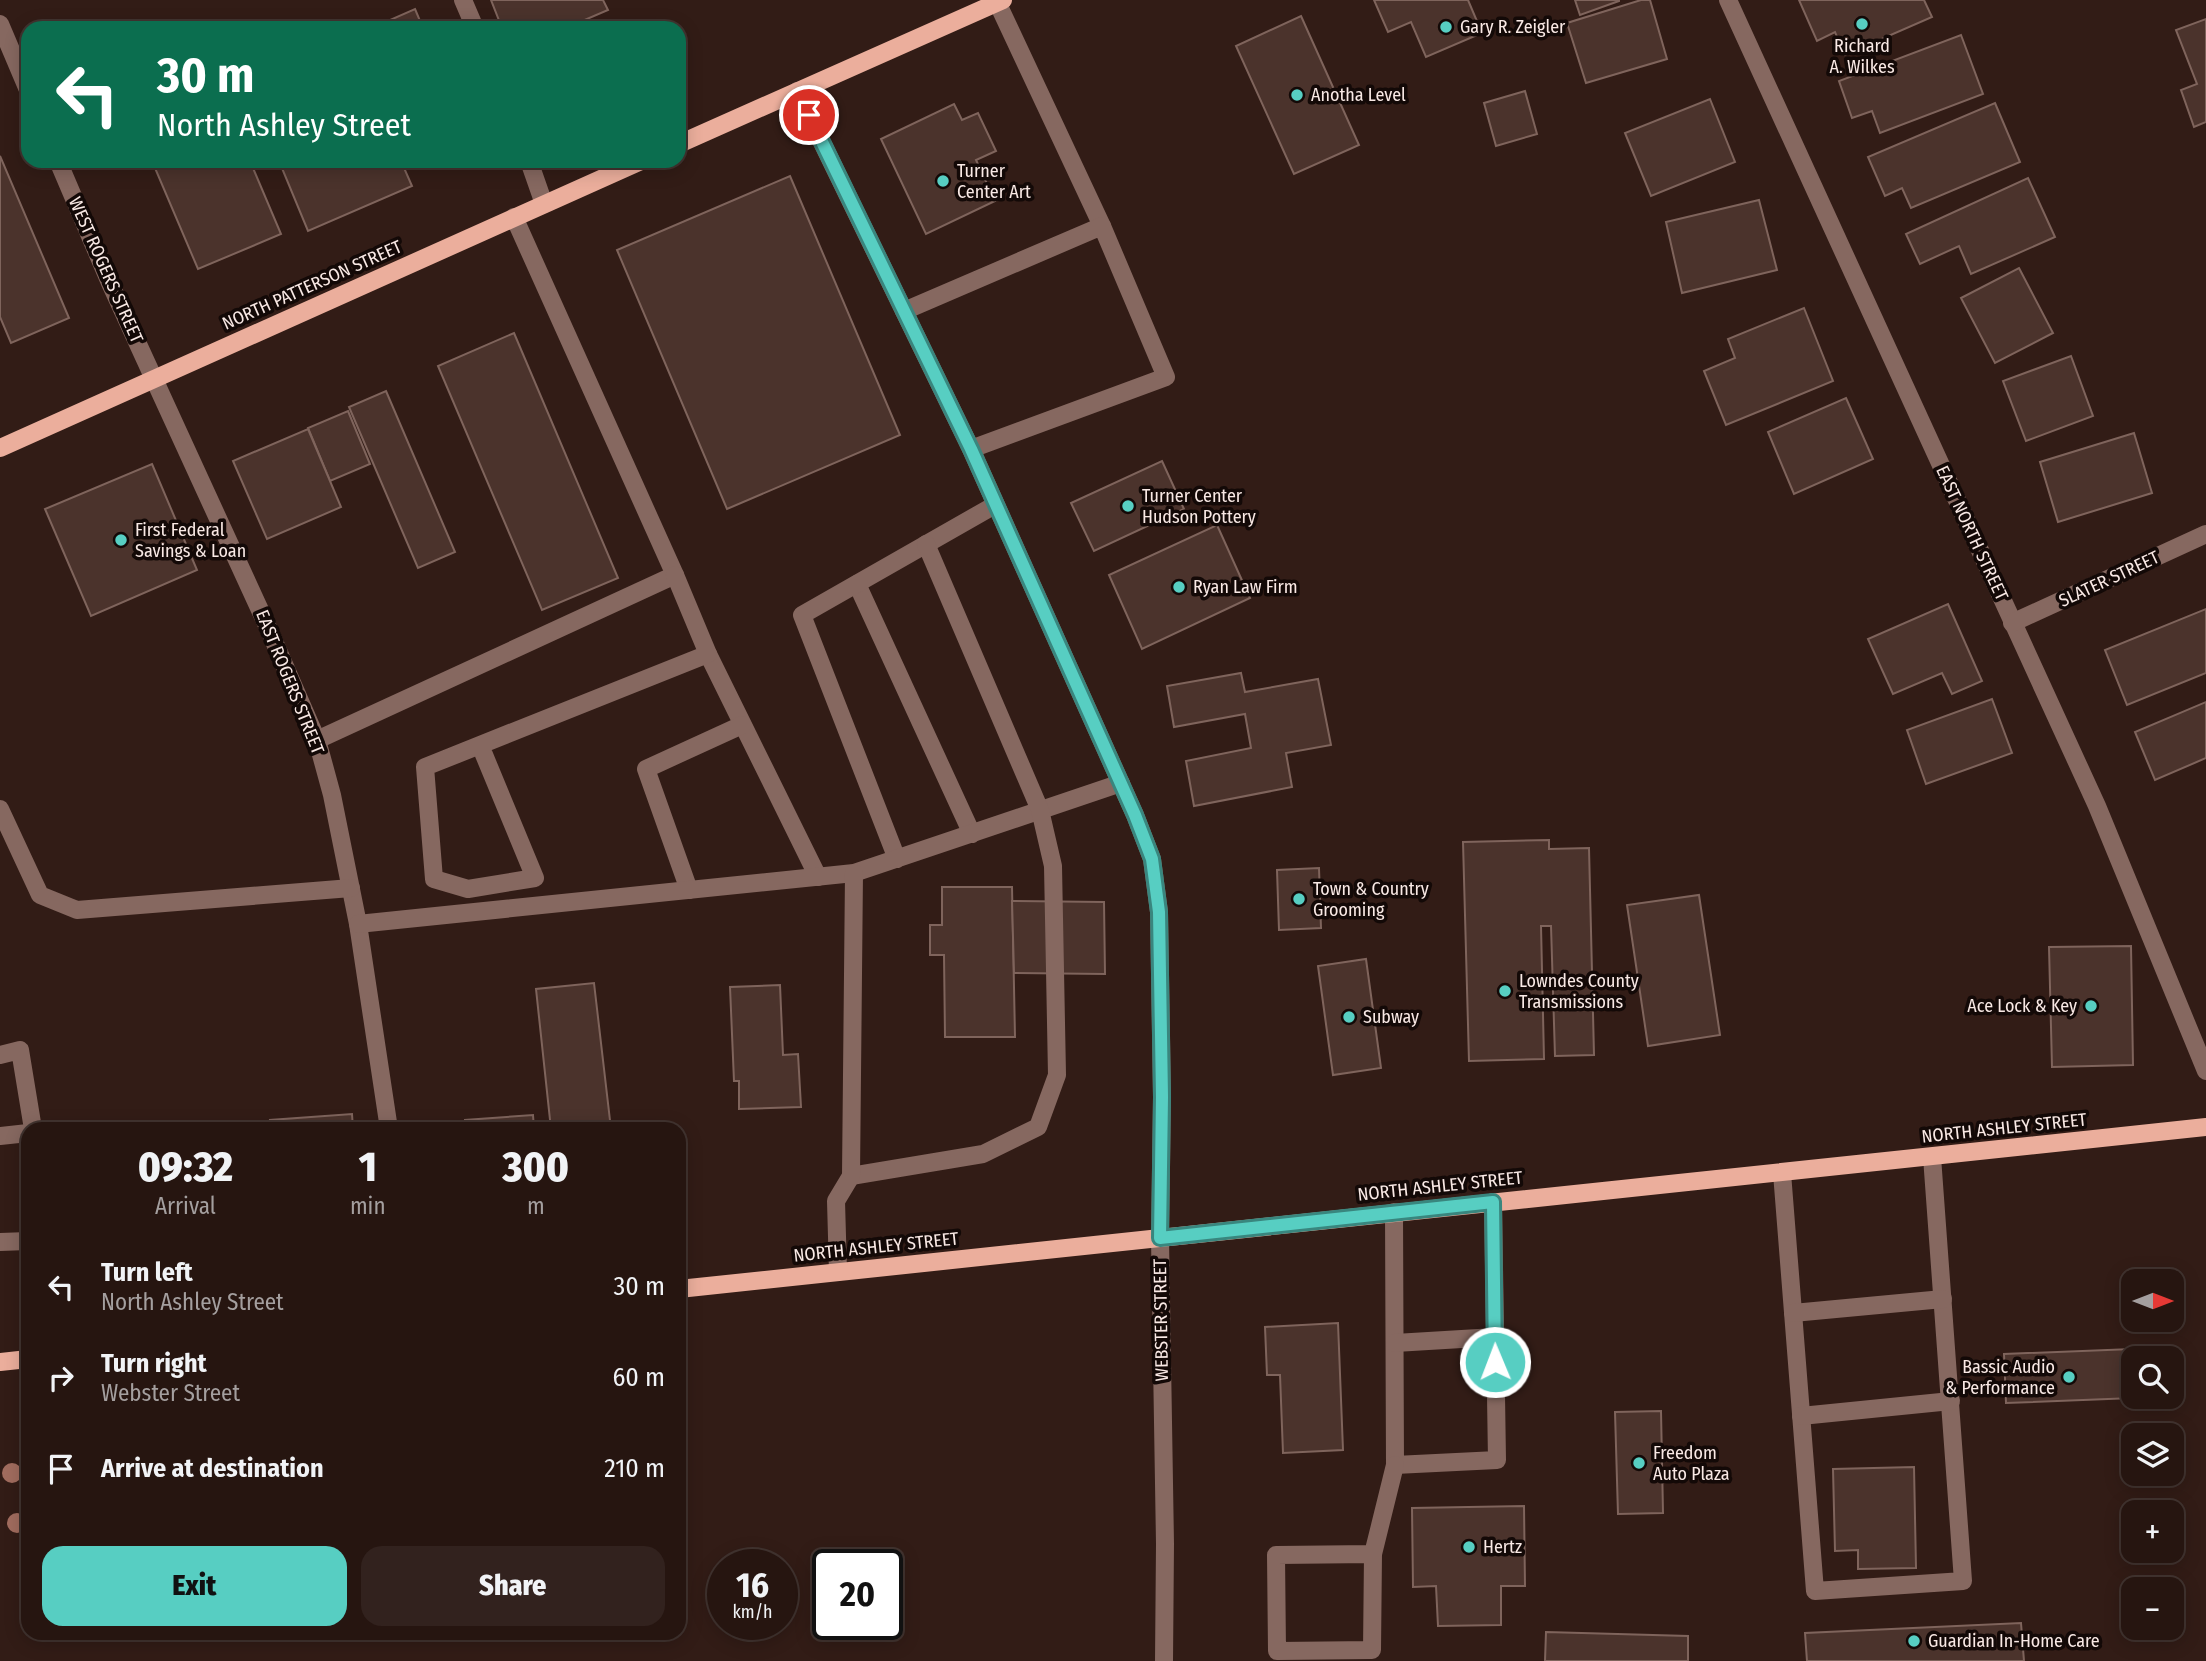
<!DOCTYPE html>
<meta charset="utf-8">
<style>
:root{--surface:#261510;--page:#32221e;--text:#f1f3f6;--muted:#a49f9f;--line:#423430;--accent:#57cec2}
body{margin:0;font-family:"Fira Sans Condensed",sans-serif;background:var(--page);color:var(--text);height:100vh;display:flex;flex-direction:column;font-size:26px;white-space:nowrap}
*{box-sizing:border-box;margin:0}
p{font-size:23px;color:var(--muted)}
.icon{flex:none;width:38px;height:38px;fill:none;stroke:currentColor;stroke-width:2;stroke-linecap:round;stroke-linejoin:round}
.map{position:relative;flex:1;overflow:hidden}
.drawer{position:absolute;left:21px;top:1122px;width:665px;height:518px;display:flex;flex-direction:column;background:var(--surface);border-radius:21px;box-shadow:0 4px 18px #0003,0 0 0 2px var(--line)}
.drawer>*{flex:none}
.banner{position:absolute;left:21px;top:21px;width:665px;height:147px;border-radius:21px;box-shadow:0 4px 18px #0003,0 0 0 2px var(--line);background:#0b6e4f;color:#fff;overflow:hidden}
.needle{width:46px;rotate:90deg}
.buttons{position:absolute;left:2121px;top:1269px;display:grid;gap:14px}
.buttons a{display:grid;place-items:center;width:63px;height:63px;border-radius:14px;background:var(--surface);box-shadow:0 4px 18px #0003,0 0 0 2px var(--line);font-size:35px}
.speed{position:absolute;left:707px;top:1549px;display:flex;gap:14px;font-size:35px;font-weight:700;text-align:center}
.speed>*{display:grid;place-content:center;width:91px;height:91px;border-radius:50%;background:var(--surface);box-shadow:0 4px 18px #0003,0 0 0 2px var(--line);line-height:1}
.speed small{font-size:18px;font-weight:400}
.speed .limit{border:4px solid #111;border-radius:10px;background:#fff;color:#111}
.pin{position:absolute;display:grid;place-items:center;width:60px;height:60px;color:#fff;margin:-30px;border:4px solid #fff;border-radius:50%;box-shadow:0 2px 7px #0007}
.me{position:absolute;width:77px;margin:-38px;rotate:359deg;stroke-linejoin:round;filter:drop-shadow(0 0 5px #0008)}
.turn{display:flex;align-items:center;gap:24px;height:147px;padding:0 21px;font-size:32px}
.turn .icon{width:91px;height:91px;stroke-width:2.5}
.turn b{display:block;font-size:49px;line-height:60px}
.eta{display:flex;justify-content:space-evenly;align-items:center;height:119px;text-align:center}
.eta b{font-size:42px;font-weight:800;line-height:49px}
.button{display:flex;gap:14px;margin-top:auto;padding:14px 21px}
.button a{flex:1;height:80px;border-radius:21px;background:var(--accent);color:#111;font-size:28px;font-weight:800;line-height:80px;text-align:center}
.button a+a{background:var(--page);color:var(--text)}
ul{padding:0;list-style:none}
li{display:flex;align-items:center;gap:21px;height:91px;padding:0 21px}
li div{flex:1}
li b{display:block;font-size:26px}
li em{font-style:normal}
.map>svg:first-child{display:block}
.building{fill:#4b332c;stroke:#7f645c;stroke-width:2}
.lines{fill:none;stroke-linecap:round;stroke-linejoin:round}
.minor{stroke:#866860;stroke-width:18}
.major{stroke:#ebae9c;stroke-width:18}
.tree{fill:#a16c5e}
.route-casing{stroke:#39867e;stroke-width:18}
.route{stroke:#57cec2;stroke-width:12}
.poi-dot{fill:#57cec2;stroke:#130907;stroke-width:2.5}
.labels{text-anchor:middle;stroke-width:7;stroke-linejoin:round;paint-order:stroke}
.poi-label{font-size:18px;fill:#f9e9e5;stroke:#130907;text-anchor:start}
.street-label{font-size:18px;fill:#f9e9e5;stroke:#130907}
</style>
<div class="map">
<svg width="2206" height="1661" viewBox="0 0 2206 1661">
<rect width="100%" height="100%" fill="#321c16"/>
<g class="building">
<path d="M 491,0 L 603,0 L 608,10 L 566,28 L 502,28 Z"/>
<path d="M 1374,0 L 1468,0 L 1482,33 L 1426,57 L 1411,22 L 1388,32 Z"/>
<path d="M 1575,0 L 1619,0 L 1619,1 L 1580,15 Z"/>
<path d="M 1641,0 L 1650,0 L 1667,59 L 1586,83 L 1567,23 Z"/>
<path d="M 1799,0 L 1924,0 L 1932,17 L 1845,55 L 1835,32 L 1817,41 Z"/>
<path d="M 415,9 L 423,28 L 375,28 L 374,27 Z"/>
<path d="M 1301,16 L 1359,145 L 1294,174 L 1236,46 Z"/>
<path d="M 2206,19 L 2206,122 L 2194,127 L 2181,90 L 2197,84 L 2176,30 Z"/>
<path d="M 1961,35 L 1983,94 L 1880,133 L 1872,111 L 1852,118 L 1839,81 Z"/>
<path d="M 1525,91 L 1537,134 L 1496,146 L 1484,103 Z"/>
<path d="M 1710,99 L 1735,162 L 1651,196 L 1625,133 Z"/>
<path d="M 1995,103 L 2020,162 L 1911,208 L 1902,188 L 1885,196 L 1868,157 Z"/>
<path d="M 954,104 L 962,120 L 978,113 L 996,151 L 976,160 L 995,201 L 926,234 L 881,139 Z"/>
<path d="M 0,156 L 69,318 L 11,343 L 0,317 Z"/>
<path d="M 152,161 L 250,161 L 281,234 L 198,269 Z"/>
<path d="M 279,161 L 401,161 L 412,186 L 308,231 Z"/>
<path d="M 790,176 L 900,435 L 727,509 L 617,250 Z"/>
<path d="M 2028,178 L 2055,237 L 1971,274 L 1959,246 L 1920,264 L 1906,234 Z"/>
<path d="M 1759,200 L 1777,270 L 1682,293 L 1666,222 Z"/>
<path d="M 2019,268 L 2053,333 L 1995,363 L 1961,298 Z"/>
<path d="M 1804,308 L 1833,381 L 1726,425 L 1704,371 L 1735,358 L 1728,339 Z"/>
<path d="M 514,333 L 618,578 L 542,610 L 438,366 Z"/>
<path d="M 2071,356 L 2093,416 L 2026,441 L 2003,381 Z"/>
<path d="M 386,391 L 455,552 L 418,568 L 349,407 Z"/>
<path d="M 1846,398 L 1873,459 L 1794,494 L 1768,432 Z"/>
<path d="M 348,411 L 370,464 L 330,481 L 308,428 Z"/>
<path d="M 308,429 L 341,507 L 267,539 L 233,461 Z"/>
<path d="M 2134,433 L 2152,493 L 2058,522 L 2040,462 Z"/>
<path d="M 1162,461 L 1184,509 L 1094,551 L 1071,503 Z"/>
<path d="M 152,464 L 197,570 L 91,616 L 45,509 Z"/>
<path d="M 1217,525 L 1250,598 L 1142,649 L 1109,575 Z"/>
<path d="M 1948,604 L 1982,681 L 1952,694 L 1942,673 L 1893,694 L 1868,639 Z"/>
<path d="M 2206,609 L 2206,673 L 2127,705 L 2105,650 Z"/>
<path d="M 1241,673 L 1245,692 L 1318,679 L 1331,745 L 1286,753 L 1292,787 L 1194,806 L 1186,761 L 1251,748 L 1245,714 L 1174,727 L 1167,686 Z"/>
<path d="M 1992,699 L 2012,753 L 1926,784 L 1907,730 Z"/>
<path d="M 2206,702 L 2206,758 L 2155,780 L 2135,732 Z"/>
<path d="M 1549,840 L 1549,849 L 1589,848 L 1594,1055 L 1555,1056 L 1551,926 L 1541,926 L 1544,1059 L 1469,1061 L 1463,842 Z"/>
<path d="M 1319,868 L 1321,928 L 1279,930 L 1277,870 Z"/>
<path d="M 942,887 L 1012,887 L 1015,1037 L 945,1037 L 944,955 L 930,955 L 930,925 L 942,925 Z"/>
<path d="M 1699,895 L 1720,1035 L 1648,1046 L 1627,905 Z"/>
<path d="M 1012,901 L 1104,902 L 1105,974 L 1014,973 Z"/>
<path d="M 2131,946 L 2133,1065 L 2052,1067 L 2049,947 Z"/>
<path d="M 1366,959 L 1381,1068 L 1333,1075 L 1318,966 Z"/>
<path d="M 594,983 L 611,1129 L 551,1129 L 536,989 Z"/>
<path d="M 780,985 L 783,1055 L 798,1054 L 801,1107 L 739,1109 L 739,1081 L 734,1081 L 730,987 Z"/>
<path d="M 352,1114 L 353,1129 L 271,1129 L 270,1120 Z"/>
<path d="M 533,1115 L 534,1129 L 465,1129 L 465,1120 Z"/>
<path d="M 1338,1323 L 1343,1450 L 1283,1453 L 1280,1375 L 1267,1375 L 1265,1327 Z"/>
<path d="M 2157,1348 L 2157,1358 L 2133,1358 L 2133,1396 L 2159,1397 L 2006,1403 L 2004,1354 Z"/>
<path d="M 1661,1411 L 1663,1513 L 1618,1514 L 1615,1412 Z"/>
<path d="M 1914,1467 L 1916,1568 L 1858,1569 L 1858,1550 L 1835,1551 L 1833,1469 Z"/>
<path d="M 1524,1506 L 1525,1586 L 1501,1586 L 1501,1625 L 1438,1626 L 1436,1586 L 1413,1587 L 1412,1508 Z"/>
<path d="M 2021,1623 L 2024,1661 L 1807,1661 L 1805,1633 Z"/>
<path d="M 1546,1632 L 1688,1636 L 1688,1661 L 1545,1661 Z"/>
</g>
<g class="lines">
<g class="minor">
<path d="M 463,0 L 475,28"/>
<path d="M 1728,0 L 2097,806 L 2206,1071"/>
<path d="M 997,2 L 1102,226"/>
<path d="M 0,24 L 28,90"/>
<path d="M 797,91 L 971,449 L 1135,815 L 1152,859 L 1159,912 L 1162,1097 L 1160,1238 L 1165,1544 L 1164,1661"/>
<path d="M 58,161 L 110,283 L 270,632 L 317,740 L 332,795 L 358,924 L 389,1129"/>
<path d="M 529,161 L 544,204"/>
<path d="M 904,311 L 1102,226 L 1166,377 L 971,449"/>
<path d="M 857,584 L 972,834"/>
<path d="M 2012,623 L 2206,534"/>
<path d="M 708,654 L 818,877"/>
<path d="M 317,740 L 675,575 L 514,217"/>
<path d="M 480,745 L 535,878 L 468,889 L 434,879 L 425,767 L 708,654 L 675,575"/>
<path d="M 0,809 L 40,895 L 77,910 L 351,888"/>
<path d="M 897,859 L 802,615 L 995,505"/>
<path d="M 689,890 L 646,769 L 742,725"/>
<path d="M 358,924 L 854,873 L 1121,783"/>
<path d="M 0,1055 L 20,1050 L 33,1129"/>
<path d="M 0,1136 L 28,1133"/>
<path d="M 1782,1173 L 1815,1591 L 1963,1581 L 1932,1157"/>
<path d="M 851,1176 L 983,1154 L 1038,1127 L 1057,1075 L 1053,866 L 1040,810 L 926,544"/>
<path d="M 1394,1212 L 1395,1465 L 1497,1460 L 1493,1202"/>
<path d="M 0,1242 L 28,1241"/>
<path d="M 838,1272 L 836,1201 L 851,1176 L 854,873"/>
<path d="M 1793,1313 L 1943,1299"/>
<path d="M 1395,1343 L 1495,1337"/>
<path d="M 1801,1416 L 1951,1401"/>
<path d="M 1373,1554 L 1276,1555 L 1277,1651 L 1372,1650 L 1373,1554 L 1395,1465"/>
</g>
<g class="major">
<path d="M 679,144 L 1003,0"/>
<path d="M 0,448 L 641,161"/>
<path d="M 679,1289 L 2206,1127"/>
<path d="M 0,1362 L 28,1359"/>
</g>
</g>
<g class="tree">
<circle cx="12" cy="1473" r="10"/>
<circle cx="17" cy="1523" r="10"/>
</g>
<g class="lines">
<g class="route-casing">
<path id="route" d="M 809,115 L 971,449 L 1135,815 L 1152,859 L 1159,912 L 1162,1097 L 1160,1238 L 1493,1202 L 1495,1362"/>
</g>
<use href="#route" class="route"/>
</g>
<g class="poi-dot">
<circle cx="1862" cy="24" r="7"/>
<circle cx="1446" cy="27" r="7"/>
<circle cx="1297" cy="95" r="7"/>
<circle cx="943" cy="181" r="7"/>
<circle cx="1128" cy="506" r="7"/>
<circle cx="121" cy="540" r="7"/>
<circle cx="1179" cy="587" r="7"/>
<circle cx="1299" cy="899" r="7"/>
<circle cx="1505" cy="991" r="7"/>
<circle cx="2091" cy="1006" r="7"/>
<circle cx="1349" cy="1017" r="7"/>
<circle cx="2069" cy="1377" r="7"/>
<circle cx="1639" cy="1463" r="7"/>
<circle cx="1469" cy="1547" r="7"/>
<circle cx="1914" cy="1641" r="7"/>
</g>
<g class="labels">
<g class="poi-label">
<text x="1460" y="33">Gary R. Zeigler</text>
<text x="1862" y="52" text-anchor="middle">Richard<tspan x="1862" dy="21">A. Wilkes</tspan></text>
<text x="1311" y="101">Anotha Level</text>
<text x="957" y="177">Turner<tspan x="957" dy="21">Center Art</tspan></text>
<text x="1142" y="502">Turner Center<tspan x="1142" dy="21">Hudson Pottery</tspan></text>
<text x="135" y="536">First Federal<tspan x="135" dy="21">Savings &amp; Loan</tspan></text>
<text x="1193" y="593">Ryan Law Firm</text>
<text x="1313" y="895">Town &amp; Country<tspan x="1313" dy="21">Grooming</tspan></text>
<text x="1519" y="987">Lowndes County<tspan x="1519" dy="21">Transmissions</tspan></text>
<text x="2077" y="1012" text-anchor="end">Ace Lock &amp; Key</text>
<text x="1363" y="1023">Subway</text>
<text x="2055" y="1373" text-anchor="end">Bassic Audio<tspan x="2055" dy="21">&amp; Performance</tspan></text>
<text x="1653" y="1459">Freedom<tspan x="1653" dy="21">Auto Plaza</tspan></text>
<text x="1483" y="1553">Hertz</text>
<text x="1928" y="1647">Guardian In-Home Care</text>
</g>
<g class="street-label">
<text transform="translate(106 270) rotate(66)" y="6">WEST ROGERS STREET</text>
<text transform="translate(312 285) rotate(-24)" y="6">NORTH PATTERSON STREET</text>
<text transform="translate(1972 533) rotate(65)" y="6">EAST NORTH STREET</text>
<text transform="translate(2109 579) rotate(-25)" y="6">SLATER STREET</text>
<text transform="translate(290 682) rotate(68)" y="6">EAST ROGERS STREET</text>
<text transform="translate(2004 1128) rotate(-6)" y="6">NORTH ASHLEY STREET</text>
<text transform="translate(1440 1186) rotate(-6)" y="6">NORTH ASHLEY STREET</text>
<text transform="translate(876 1247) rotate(-6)" y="6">NORTH ASHLEY STREET</text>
<text transform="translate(1161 1320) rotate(-91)" y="6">WEBSTER STREET</text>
</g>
</g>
</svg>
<div class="buttons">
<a><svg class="needle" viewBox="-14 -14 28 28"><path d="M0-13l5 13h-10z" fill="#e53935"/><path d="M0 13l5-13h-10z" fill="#a49f9f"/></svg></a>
<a><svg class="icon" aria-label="search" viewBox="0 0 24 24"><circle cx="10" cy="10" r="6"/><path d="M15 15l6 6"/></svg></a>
<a><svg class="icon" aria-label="layers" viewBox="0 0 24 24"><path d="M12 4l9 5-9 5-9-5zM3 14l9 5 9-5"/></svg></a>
<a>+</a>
<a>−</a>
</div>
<div class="speed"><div>16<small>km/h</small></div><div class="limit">20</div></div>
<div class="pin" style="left:809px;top:115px;background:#d93025"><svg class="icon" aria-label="arrive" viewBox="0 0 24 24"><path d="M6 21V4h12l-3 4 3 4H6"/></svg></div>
<svg class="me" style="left:1495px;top:1362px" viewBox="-20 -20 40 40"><circle r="17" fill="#57cec2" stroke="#fff" stroke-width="3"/><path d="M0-11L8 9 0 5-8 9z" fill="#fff"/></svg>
<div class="banner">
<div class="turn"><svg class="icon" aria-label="left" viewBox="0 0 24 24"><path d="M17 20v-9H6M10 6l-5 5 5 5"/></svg><div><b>30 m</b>North Ashley Street</div></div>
</div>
<section class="drawer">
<div class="eta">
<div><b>09:32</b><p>Arrival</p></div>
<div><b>1</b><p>min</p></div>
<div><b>300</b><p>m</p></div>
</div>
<ul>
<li><svg class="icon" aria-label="left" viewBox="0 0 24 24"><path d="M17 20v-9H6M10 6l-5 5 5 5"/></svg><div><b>Turn left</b><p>North Ashley Street</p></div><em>30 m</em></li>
<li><svg class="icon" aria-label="right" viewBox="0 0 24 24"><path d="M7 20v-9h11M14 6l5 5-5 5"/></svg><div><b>Turn right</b><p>Webster Street</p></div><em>60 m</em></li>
<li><svg class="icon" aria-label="arrive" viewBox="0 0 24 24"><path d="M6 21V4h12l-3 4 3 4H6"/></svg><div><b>Arrive at destination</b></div><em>210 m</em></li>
</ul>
<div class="button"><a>Exit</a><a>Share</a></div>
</section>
</div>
